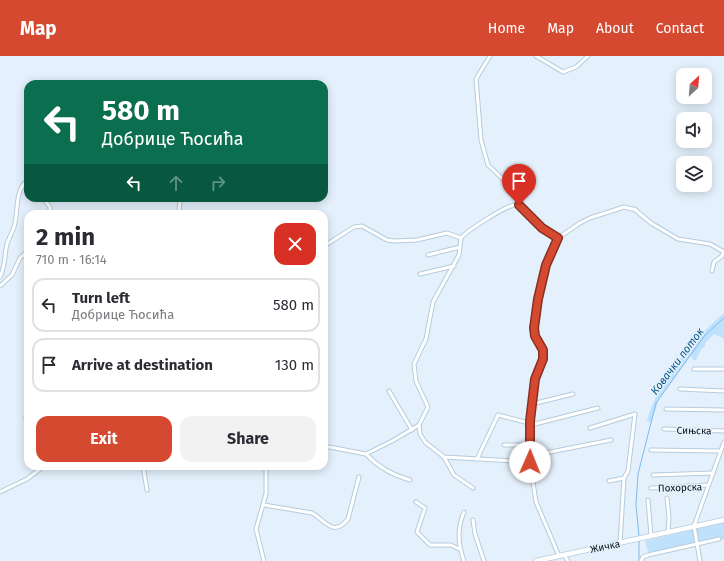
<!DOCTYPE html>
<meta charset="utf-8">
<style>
:root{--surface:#fff;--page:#f2f2f3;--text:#2b2b33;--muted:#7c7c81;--line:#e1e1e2;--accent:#d54931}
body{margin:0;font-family:"Fira Sans",sans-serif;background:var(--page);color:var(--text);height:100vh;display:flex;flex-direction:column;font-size:15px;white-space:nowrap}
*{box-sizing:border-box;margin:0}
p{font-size:13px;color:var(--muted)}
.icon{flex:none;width:22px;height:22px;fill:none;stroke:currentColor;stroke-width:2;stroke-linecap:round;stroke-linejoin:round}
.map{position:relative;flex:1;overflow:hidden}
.side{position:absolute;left:24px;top:154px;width:304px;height:260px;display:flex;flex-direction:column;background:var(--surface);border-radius:12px;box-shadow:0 2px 10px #0003}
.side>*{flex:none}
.top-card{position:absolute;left:24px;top:24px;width:304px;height:122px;border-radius:12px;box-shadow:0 2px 10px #0003;background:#0b6e4f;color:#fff;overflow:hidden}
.needle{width:26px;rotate:26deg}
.tools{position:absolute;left:676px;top:12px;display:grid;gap:8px}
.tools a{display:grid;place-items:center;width:36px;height:36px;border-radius:8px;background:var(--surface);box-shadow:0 2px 10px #0003;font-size:20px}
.pin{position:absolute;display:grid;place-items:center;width:34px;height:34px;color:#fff;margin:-41px -17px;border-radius:50% 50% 50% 0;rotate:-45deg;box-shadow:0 0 4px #0007}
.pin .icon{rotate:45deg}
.me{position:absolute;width:44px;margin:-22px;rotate:1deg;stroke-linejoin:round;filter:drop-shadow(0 0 3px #0008)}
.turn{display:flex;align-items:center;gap:14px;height:84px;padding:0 12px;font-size:18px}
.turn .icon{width:52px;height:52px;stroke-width:2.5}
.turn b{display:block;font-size:28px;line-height:34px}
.lanes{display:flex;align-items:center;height:38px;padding:0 12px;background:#0003;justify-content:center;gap:20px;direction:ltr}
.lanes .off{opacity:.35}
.round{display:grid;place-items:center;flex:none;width:42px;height:42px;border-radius:12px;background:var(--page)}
.headline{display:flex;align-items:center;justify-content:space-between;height:68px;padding:0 12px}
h1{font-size:24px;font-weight:700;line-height:30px}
.cta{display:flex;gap:8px;margin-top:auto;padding:8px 12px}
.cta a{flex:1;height:46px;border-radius:12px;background:var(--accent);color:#fff;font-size:16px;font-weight:700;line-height:46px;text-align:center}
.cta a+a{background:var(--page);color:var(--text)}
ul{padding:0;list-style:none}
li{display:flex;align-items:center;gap:12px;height:54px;margin:0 8px 6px;padding:0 4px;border:2px solid var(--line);border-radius:12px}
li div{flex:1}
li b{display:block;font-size:15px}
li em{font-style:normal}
header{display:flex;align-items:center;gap:24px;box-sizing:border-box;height:56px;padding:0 20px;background:var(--accent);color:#fff}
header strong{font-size:19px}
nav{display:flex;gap:22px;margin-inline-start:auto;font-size:14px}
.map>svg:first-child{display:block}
.green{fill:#bfe1fc}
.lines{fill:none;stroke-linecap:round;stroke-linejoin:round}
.stream{stroke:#7cbbec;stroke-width:1}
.minor-casing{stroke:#b5cbdc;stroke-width:5}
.secondary-casing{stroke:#b5cbdc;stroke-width:6}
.minor{stroke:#fff;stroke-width:3}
.secondary{stroke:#fff;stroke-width:4.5}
.route-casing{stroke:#8a2f20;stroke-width:10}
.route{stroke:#d54931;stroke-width:7}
.labels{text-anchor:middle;stroke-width:3;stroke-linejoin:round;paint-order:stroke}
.street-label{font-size:10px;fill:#0a1218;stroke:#e4f1fc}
.water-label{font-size:11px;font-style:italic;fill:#045481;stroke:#e4f1fc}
</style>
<header>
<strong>Map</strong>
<nav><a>Home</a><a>Map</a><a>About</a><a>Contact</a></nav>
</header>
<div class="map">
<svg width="724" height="505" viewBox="0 0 724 505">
<rect width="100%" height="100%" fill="#e4f1fc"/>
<g class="green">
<path d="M 724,257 L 724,283 L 714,278 L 705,287 L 705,290 L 701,294 L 696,304 L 693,304 L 691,299 L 659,343 L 651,367 L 647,365 C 658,324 693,284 724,257 Z"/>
<path d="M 724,466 L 724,483 L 649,499 L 645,485 Z"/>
</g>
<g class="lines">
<g class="stream">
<path d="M 639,480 L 636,449 L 638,418 L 656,347 L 705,279 L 724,262"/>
<path d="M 639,505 L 639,484"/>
</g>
<g class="minor-casing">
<g id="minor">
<path d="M 490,0 L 476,23 L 481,84 L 488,109 L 510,130 L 519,149"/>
<path d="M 536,0 L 563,16 L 576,11 L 588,0"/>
<path d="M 43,142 L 50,151 L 50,158"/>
<path d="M 634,153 L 651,167 L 678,183 L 710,188 L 724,196"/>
<path d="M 179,158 L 180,142"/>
<path d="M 461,182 C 467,175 510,146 518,149 C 527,153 534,164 540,171 C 545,175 553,179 558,182"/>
<path d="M 324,190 L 354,171 L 362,170 L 387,184 L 395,185 L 417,184 L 447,177 L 461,182"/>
<path d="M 428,199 L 460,191"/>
<path d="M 712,215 L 714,206 L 722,200 L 724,196"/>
<path d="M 420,218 L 454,210"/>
<path d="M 0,221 C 6,209 4,199 7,188 C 9,181 14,174 15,167 C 18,154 15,133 28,124"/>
<path d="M 0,230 L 12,219 L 20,202 L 28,195"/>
<path d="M 694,313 L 724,313"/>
<path d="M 680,333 L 724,335"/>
<path d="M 389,335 L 412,374"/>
<path d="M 532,348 L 573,338"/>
<path d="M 666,353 L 724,354"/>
<path d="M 28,354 L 26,362 L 28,375"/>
<path d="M 419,369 L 420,378 L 425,386 L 444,401 L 530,406"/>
<path d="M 531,369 L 598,352"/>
<path d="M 590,372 L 635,358 L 628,415 L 624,422 L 620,487"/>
<path d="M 664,373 L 724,375"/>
<path d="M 504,389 L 530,389"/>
<path d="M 324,390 L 366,398 L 394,384 L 419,369 L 428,351 L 416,325 L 414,308 L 426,283 L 433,246 L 459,199 L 461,182"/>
<path d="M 651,394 L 721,395"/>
<path d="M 366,398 C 378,411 392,419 410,424"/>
<path d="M 530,400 L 611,384"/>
<path d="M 444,401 L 454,419 L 473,432"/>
<path d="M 477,403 L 498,359 L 525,366 L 530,365"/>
<path d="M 143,410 L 147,434"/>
<path d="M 653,419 L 713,417"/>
<path d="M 609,425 L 624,422"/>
<path d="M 651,432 L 708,429"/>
<path d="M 0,436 L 27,423 L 44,410"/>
<path d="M 667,442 L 669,461 L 668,476"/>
<path d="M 648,444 L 651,480"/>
<path d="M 416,446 L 425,452 L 417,476 L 430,489 L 451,489 L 459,493"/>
<path d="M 264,449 L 312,457 C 325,464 333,482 348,463 L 359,421"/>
<path d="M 473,464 L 475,478 L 484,505"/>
<path d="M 564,499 L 568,505"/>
<path d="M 559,500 L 536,446 L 530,406 L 530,365 L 535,323 L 543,303 L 543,294 L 535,280 L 533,272 L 538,243 L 546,209 L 558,182 L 580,167 L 590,162 L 624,151 L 636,154"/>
<path d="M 264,505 L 256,473 L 266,438 L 266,410"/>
<path d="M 464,505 C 458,489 457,472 464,456"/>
<path d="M 641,505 L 643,501 L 648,499 L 719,483"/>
<path d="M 700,505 L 694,470 L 724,386"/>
</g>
</g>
<g class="secondary-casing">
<path id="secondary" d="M 536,505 L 724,464"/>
</g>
<use href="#minor" class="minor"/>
<use href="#secondary" class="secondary"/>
</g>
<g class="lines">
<g class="route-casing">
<path id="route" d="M 519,149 L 542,172 L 558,182 L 546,209 L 538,243 L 534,272 L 535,280 L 543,294 L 543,303 L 535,323 L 530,365 L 530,406"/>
</g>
<use href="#route" class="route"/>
</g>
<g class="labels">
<g class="street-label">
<text transform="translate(694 374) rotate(1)" y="4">Сињска</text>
<text transform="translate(680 431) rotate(-2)" y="4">Похорска</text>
<text transform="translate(605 490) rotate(-12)" y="4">Жичка</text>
</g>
<g class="water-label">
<text transform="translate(677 305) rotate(-53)" y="4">Ковачки поток</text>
</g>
</g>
</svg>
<div class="tools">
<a><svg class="needle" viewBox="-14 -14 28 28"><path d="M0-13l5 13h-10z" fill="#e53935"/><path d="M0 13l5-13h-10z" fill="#7c7c81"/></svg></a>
<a><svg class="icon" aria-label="sound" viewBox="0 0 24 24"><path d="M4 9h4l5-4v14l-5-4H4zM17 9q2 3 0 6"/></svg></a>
<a><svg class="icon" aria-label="layers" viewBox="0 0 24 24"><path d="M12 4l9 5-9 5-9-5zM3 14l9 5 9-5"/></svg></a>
</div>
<div class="pin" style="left:519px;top:149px;background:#d93025"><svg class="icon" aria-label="arrive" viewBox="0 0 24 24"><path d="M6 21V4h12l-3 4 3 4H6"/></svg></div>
<svg class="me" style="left:530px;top:406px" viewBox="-20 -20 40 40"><circle r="19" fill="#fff"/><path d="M0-13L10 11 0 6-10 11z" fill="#d54931"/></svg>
<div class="top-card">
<div class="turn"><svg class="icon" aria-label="left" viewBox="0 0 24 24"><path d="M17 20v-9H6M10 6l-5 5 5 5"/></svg><div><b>580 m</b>Добрице Ћосића</div></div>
<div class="lanes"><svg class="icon" aria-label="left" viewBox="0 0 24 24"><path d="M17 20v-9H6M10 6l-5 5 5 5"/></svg><svg class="icon off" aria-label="ahead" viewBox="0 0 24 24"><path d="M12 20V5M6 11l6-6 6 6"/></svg><svg class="icon off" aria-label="right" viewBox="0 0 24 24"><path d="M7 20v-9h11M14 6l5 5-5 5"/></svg></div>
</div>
<section class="side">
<div class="headline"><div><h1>2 min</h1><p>710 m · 16:14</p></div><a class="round" style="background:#d93025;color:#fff"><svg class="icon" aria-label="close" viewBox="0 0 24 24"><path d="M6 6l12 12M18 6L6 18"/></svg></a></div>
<ul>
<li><svg class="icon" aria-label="left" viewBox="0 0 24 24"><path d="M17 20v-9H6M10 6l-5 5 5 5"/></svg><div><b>Turn left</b><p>Добрице Ћосића</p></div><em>580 m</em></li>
<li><svg class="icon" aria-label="arrive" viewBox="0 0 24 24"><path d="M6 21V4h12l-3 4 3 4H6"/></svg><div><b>Arrive at destination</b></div><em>130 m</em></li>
</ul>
<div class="cta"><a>Exit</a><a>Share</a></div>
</section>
</div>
